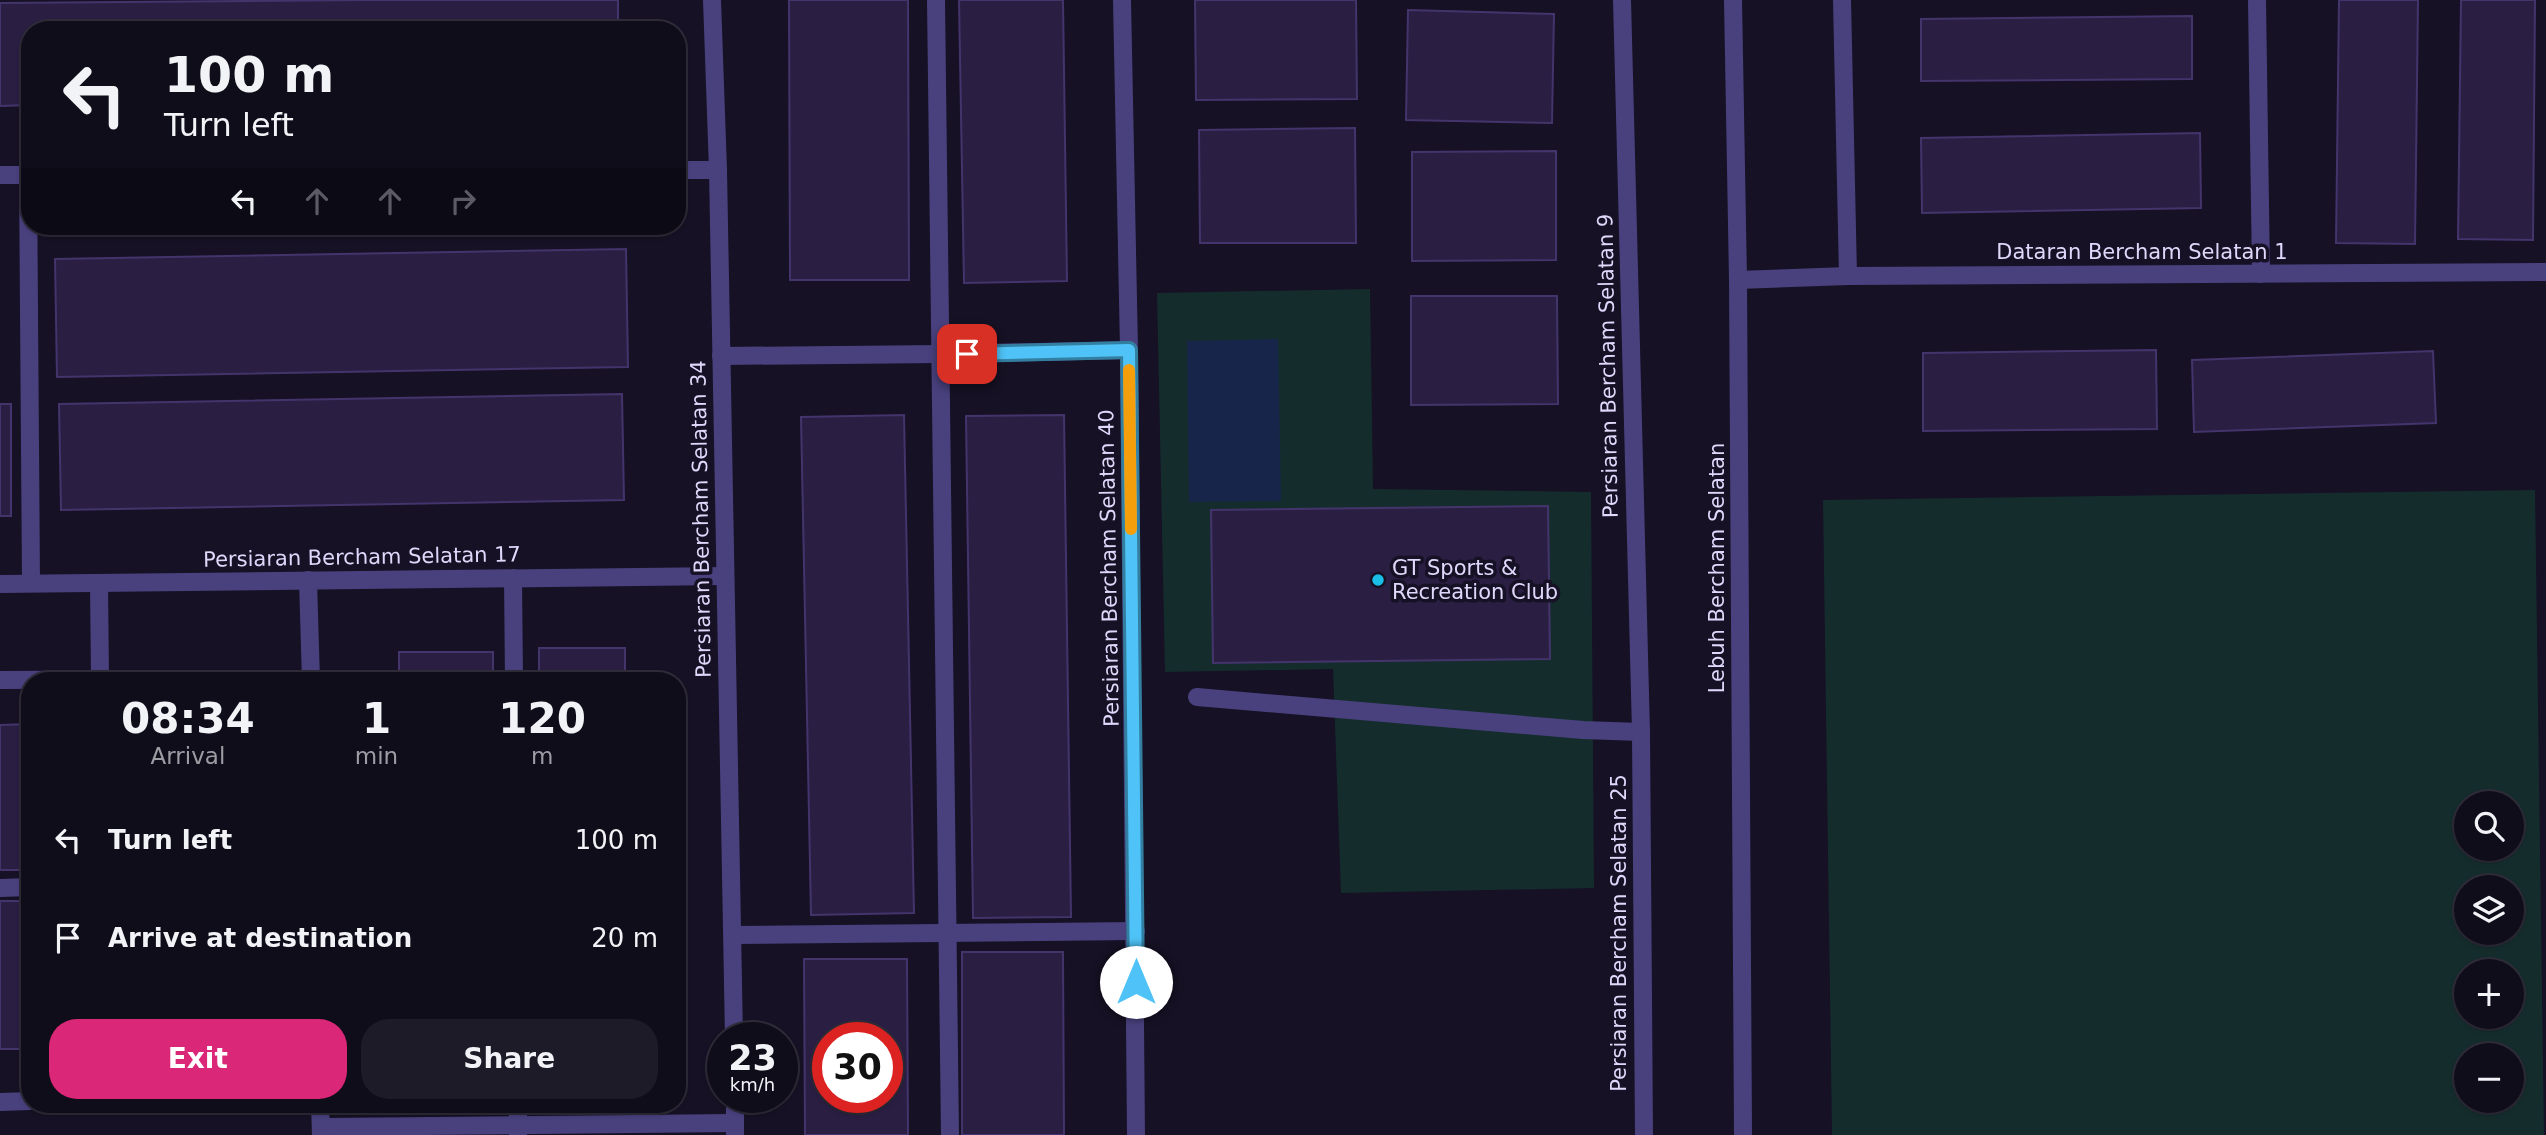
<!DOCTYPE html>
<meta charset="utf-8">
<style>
body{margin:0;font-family:"DejaVu Sans",sans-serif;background:#1e1b28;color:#f1f3f6;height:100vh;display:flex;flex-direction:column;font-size:26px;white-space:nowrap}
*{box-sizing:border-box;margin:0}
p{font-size:23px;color:#9c9ca3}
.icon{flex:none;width:38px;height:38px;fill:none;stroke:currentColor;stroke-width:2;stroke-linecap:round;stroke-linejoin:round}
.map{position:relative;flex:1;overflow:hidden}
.drawer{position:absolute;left:21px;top:672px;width:665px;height:441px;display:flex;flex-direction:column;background:#100d1b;border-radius:28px;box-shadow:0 2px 5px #0004,0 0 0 2px #302d3a}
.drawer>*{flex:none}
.banner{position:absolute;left:21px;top:21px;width:665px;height:214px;border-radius:28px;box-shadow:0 2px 5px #0004,0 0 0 2px #302d3a;background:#100d1b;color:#f1f3f6;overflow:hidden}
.tools{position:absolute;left:2454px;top:791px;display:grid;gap:14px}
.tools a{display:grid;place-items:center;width:70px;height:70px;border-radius:50%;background:#100d1b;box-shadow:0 2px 5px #0004,0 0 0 2px #302d3a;font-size:35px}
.speed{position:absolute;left:707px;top:1022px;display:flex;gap:14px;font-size:35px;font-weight:700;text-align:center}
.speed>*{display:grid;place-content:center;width:91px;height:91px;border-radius:50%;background:#100d1b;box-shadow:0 2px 5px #0004,0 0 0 2px #302d3a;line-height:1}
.speed small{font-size:18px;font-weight:400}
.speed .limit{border:10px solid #d22;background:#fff;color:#111}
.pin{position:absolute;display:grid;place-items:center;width:60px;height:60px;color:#fff;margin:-30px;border-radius:14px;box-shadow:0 4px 10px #0006}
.me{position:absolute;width:77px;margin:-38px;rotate:0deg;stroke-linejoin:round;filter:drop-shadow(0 0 5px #0008)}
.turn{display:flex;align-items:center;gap:24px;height:147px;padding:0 28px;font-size:32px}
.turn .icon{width:91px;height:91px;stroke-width:2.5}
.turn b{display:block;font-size:49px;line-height:60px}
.lanes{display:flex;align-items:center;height:66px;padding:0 28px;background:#0003;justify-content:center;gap:35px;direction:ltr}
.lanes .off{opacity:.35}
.eta{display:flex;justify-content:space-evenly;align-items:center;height:119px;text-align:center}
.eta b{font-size:42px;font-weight:800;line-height:49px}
.primary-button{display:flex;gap:14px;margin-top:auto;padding:14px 28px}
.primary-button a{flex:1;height:80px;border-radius:28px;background:#db2777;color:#fff;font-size:28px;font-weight:800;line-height:80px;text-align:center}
.primary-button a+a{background:#1e1b28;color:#f1f3f6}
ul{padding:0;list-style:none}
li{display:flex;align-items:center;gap:21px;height:98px;padding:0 28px}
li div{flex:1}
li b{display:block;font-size:26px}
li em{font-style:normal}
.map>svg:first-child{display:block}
.green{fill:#152c2d;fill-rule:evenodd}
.water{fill:#162549}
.building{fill:#2a1f43;stroke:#44346c;stroke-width:2;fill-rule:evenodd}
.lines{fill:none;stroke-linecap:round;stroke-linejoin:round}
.service{stroke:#49417e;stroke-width:18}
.minor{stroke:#49417e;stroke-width:18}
.tertiary{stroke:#49417e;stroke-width:18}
.route-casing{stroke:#337fa1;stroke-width:18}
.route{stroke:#4fc3f7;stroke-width:12}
.slow{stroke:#f59e0b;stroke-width:12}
.poi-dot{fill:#19bfe6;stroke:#161124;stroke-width:2.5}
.labels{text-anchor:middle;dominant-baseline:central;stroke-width:7;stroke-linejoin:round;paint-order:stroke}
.street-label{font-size:21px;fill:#dfd8fb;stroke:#161124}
.poi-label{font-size:21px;fill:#dfd8fb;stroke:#161124;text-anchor:start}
</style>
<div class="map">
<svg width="2546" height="1135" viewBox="0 0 2546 1135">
<rect width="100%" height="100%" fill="#161124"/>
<!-- green -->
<g class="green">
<path d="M1370,289L1373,489L1591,492L1594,888L1341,893L1333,669L1165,672L1157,293Z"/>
<path d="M2535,490L2544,1135H1832L1823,500ZM2466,803H2511V849H2466ZM2466,887H2511V933H2466ZM2466,971H2511V1017H2466ZM2466,1055H2511V1101H2466Z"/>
</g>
<!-- water -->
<path class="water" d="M1278,339L1281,501L1189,502L1187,341Z"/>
<!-- building -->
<g class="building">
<path d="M364,0H618V30H30V105L0,106V3Z"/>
<path d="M789,0H908L909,280H790Z"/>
<path d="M959,0H1063L1067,281L964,283Z"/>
<path d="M1195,0H1356L1357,99L1196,100Z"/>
<path d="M2339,0H2418L2415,244L2336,243Z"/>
<path d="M2461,0H2535L2533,240L2458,239Z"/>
<path d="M1408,10L1554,14L1552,123L1406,120Z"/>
<path d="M2192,16V79L1921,81V19Z"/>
<path d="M1355,128L1356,243H1200L1199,130Z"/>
<path d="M2200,133L2201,208L1922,213L1921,138Z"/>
<path d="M1556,151V260L1412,261V152Z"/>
<path d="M626,249L628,367L57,377L55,259Z"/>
<path d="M1411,296H1557L1558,404L1411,405Z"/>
<path d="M2156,350L2157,429L1923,431V353Z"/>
<path d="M2433,351L2436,423L2194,432L2192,360Z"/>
<path d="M622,394L624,500L61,510L59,404Z"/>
<rect x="0" y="404" width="11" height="112"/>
<path d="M904,415L914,913L811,915L801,417Z"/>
<path d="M1064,415L1071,917L973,918L966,416Z"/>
<path d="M1548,506L1550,659L1213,663L1211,510Z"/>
<rect x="539" y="648" width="86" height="33"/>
<rect x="399" y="652" width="94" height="29"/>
<path d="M30,724V870H0V725Z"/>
<rect x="0" y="901" width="30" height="148"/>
<path d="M962,952H1063L1064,1135H962Z"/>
<path d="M804,959H907L908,1135H805ZM828,1038H887V1097H828Z"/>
<path d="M399,1104H493V1112L399,1111Z"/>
<rect x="538" y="1104" width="86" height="7"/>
</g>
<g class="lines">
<!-- service -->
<g class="service">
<path d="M936,0L950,1135"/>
<path d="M513,578L514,681"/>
<path d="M1197,697L1583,730L1641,732"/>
<path d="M0,888L30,887"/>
<path d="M733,935L1136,931"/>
<path d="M518,1104V1135"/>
<path d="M321,1127L735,1123"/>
</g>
<!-- minor -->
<g class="minor">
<path d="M712,0L718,170L734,1038"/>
<path d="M1122,0L1129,350L1136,1135"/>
<path d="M1622,0L1641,732L1644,1135"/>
<path d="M1842,0L1848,276"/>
<path d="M2257,0L2261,274"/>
<path d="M677,170H718"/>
<path d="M0,175H30"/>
<path d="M28,175L31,583"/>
<path d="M1738,280L1848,276L2546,272"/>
<path d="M721,356L940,354L1129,350"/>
<path d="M308,580L311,681"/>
<path d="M99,583L100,679"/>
<path d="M0,584L725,576"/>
<path d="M0,680L213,679L219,681"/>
<path d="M735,1097V1135"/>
<path d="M0,1102L30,1101"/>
<path d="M320,1104L321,1135"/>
</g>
<!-- tertiary -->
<path class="tertiary" d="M1733,0L1738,280L1743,1135"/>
</g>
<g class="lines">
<defs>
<path id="route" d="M967,354L1129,350L1136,982"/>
</defs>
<!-- route casing -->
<use href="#route" class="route-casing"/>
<!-- route -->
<use href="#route" class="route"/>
<!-- slow -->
<path class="slow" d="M1129,370L1131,529"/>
</g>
<!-- markers -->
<circle class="poi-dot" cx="1378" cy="580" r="7"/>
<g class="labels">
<!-- street labels -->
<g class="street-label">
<text x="2142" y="252">Dataran Bercham Selatan 1</text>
<text transform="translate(1608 366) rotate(-91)">Persiaran Bercham Selatan 9</text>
<text transform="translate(701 519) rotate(-91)">Persiaran Bercham Selatan 34</text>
<text transform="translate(362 557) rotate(-1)">Persiaran Bercham Selatan 17</text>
<text transform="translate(1109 568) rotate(-91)">Persiaran Bercham Selatan 40</text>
<text transform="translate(1717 568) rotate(-90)">Lebuh Bercham Selatan</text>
<text transform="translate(1619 933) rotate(-90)">Persiaran Bercham Selatan 25</text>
</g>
<!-- poi labels -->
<g class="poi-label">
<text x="1392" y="568">GT Sports &amp;<tspan x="1392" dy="24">Recreation Club</tspan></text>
</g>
</g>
</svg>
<div class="tools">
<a><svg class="icon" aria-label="search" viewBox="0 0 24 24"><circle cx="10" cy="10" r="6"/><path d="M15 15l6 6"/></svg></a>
<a><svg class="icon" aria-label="layers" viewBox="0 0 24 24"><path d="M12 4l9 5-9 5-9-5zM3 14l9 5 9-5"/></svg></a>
<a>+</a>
<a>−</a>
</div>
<div class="speed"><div>23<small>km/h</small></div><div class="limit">30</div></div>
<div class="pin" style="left:967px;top:354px;background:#d93025"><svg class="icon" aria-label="arrive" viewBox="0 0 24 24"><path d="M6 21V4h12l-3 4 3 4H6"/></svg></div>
<svg class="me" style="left:1136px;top:982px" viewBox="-20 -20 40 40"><circle r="19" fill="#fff"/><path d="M0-13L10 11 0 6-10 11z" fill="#4fc3f7"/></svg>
<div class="banner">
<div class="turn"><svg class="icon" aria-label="left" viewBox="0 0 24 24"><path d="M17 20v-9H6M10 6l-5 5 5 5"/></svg><div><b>100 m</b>Turn left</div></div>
<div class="lanes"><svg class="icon" aria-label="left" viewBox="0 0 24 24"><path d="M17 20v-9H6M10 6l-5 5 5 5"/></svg><svg class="icon off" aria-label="ahead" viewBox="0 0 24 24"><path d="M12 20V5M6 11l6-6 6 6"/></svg><svg class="icon off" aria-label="ahead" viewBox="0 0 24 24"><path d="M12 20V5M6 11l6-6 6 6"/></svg><svg class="icon off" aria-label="right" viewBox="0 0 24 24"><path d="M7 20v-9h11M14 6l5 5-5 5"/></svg></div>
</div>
<section class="drawer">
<div class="eta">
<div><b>08:34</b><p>Arrival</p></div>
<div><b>1</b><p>min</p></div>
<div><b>120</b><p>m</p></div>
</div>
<ul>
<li><svg class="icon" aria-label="left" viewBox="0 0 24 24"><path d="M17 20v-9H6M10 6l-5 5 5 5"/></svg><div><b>Turn left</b></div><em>100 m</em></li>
<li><svg class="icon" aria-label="arrive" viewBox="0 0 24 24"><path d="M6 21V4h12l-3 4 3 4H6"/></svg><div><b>Arrive at destination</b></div><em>20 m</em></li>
</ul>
<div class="primary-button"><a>Exit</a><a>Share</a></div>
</section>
</div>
